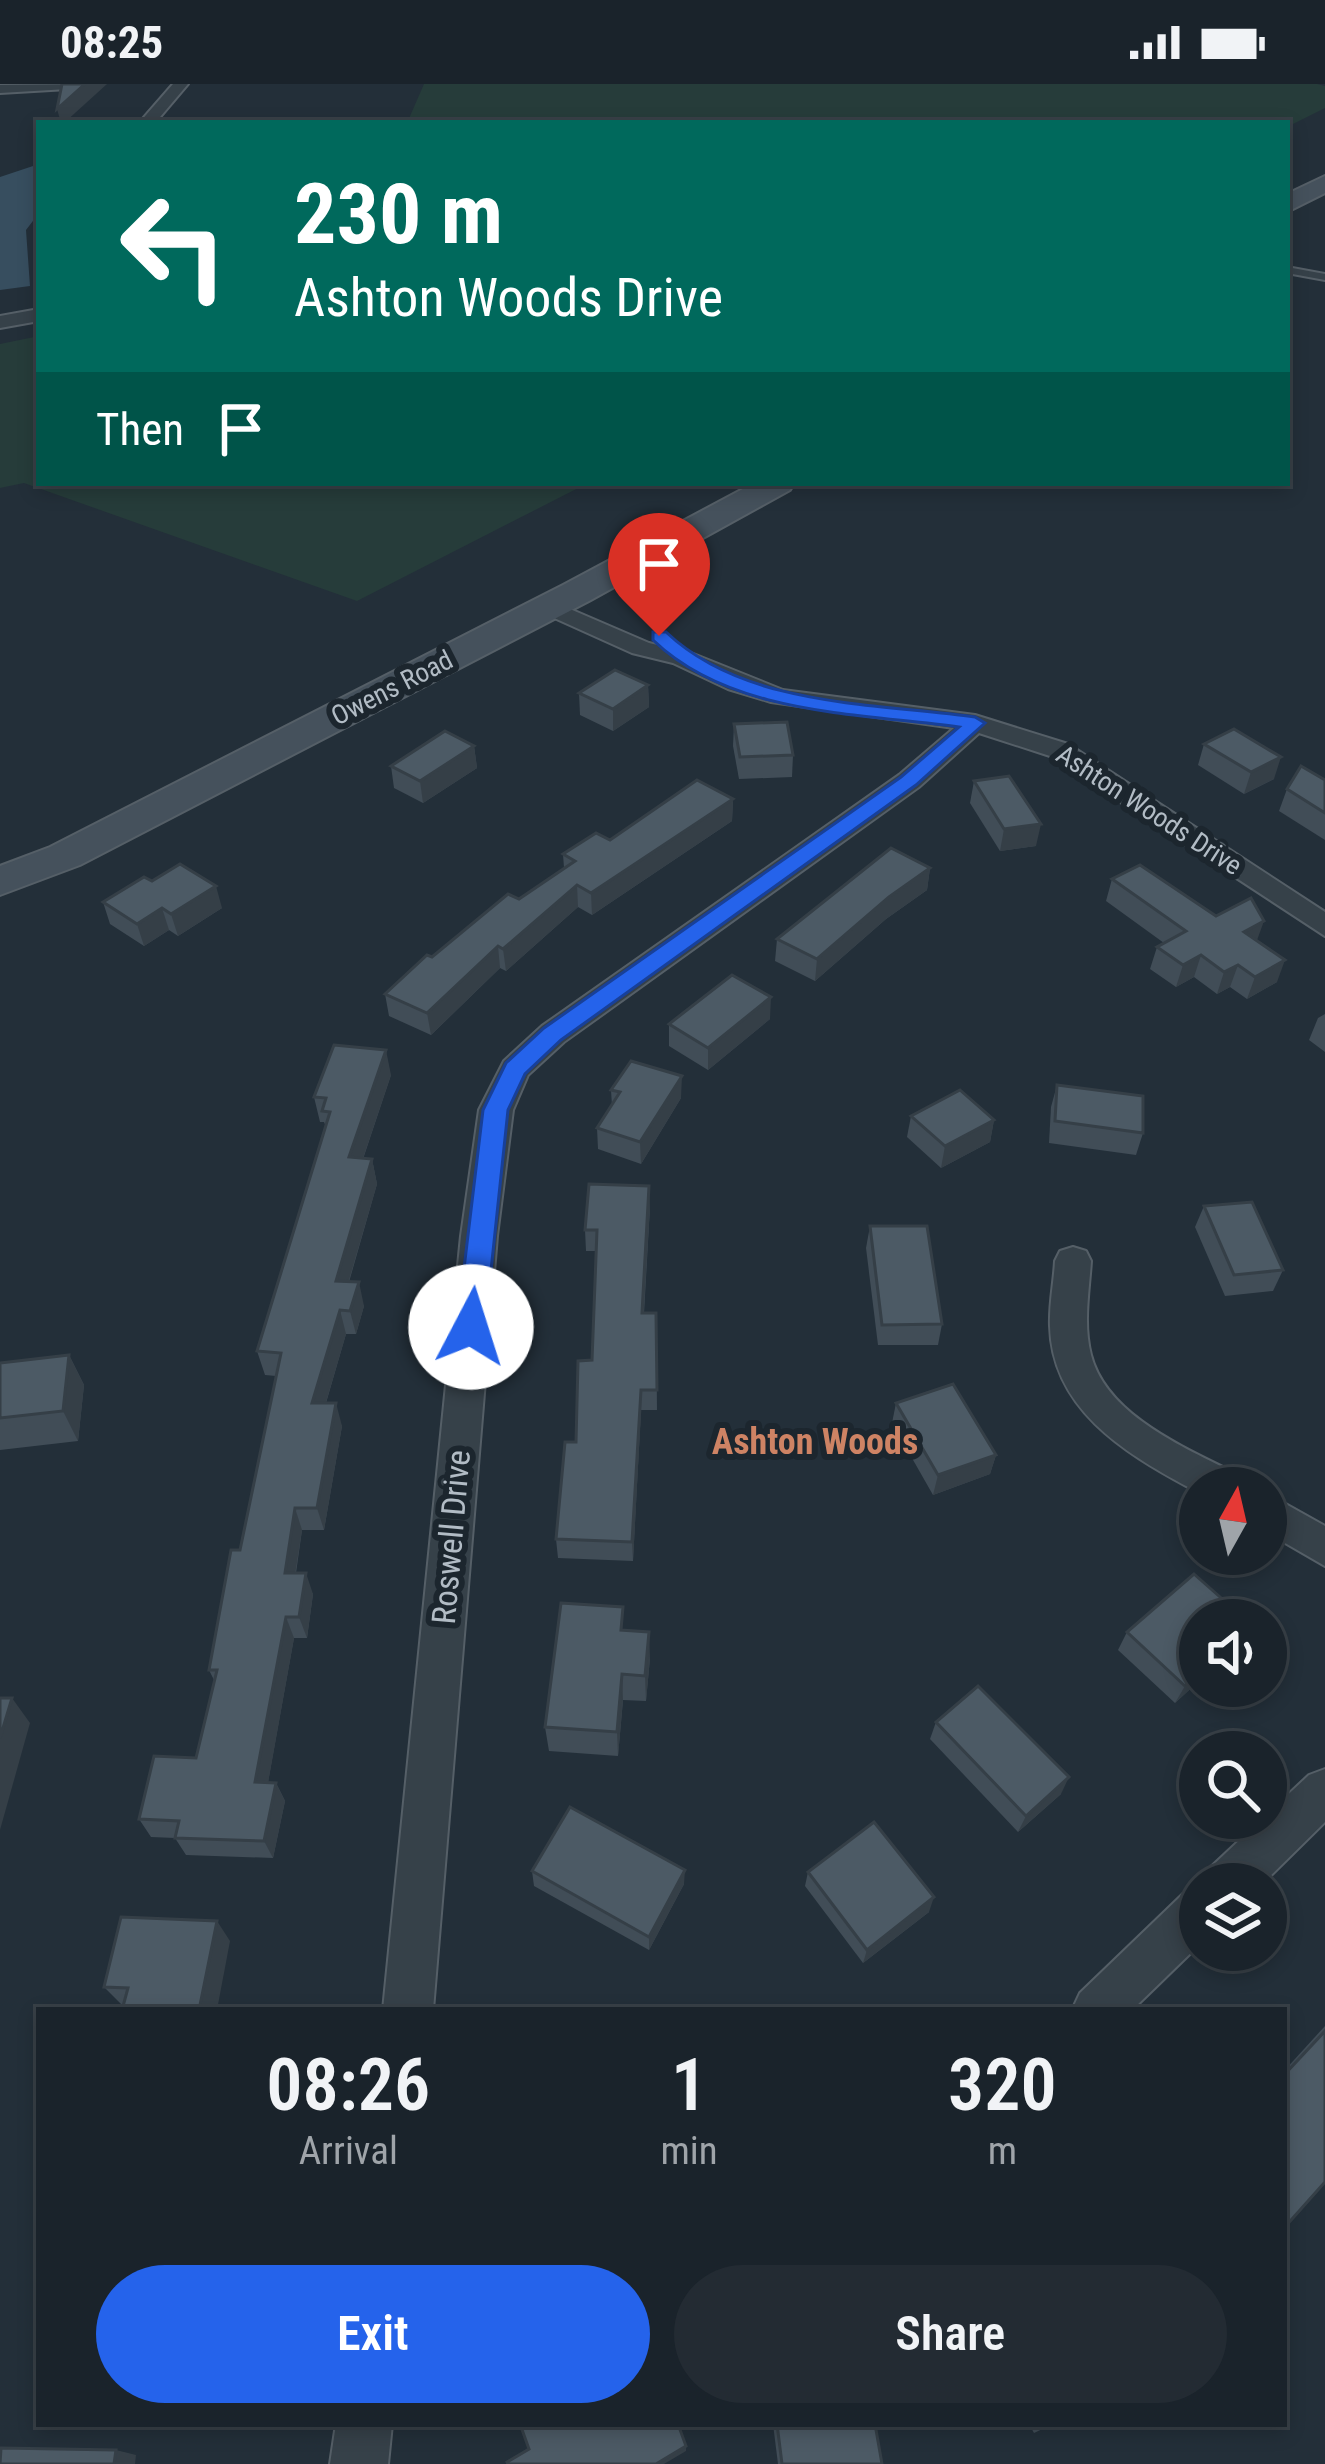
<!DOCTYPE html>
<style>
body{margin:0;font-family:"Roboto Condensed",sans-serif;background:#232b33;color:#f1f3f6;height:100vh;display:flex;flex-direction:column;font-size:45px;white-space:nowrap}
*{box-sizing:border-box;margin:0}
p{font-size:39px;color:#9fa4a9}
.icon{flex:none;width:66px;height:66px;fill:none;stroke:currentColor;stroke-width:2;stroke-linecap:round;stroke-linejoin:round}
.map{position:relative;flex:1;overflow:hidden}
.drawer{position:absolute;left:36px;top:1923px;width:1251px;height:420px;display:flex;flex-direction:column;background:#1a232b;border-radius:0px;box-shadow:0 6px 18px #0003,0 0 0 3px #384047}
.drawer>*{flex:none}
.top-card{position:absolute;left:36px;top:36px;width:1254px;height:366px;border-radius:0px;box-shadow:0 6px 18px #0003,0 0 0 3px #384047;background:#00695c;color:#fff;overflow:hidden}
.needle{width:78px;rotate:8deg}
.tools{position:absolute;left:1179px;top:1383px;display:grid;gap:24px}
.tools a{display:grid;place-items:center;width:108px;height:108px;border-radius:50%;background:#1a232b;box-shadow:0 6px 18px #0003,0 0 0 3px #384047;font-size:60px}
.pin{position:absolute;display:grid;place-items:center;width:102px;height:102px;color:#fff;margin:-123px -51px;border-radius:50% 50% 50% 0;rotate:-45deg;box-shadow:0 0 12px #0007}
.pin .icon{rotate:45deg}
.me{position:absolute;width:132px;margin:-66px;rotate:5deg;stroke-linejoin:round;filter:drop-shadow(0 0 9px #0008)}
.turn{display:flex;align-items:center;gap:42px;height:252px;padding:0 60px;font-size:54px}
.turn .icon{width:156px;height:156px;stroke-width:2.5}
.turn b{display:block;font-size:84px;line-height:102px}
.then{display:flex;align-items:center;height:114px;padding:0 60px;background:#0003;gap:24px;font-size:45px}
.eta{display:flex;justify-content:space-evenly;align-items:center;height:204px;text-align:center}
.eta b{font-size:72px;font-weight:600;line-height:84px}
.primary-button{display:flex;gap:24px;margin-top:auto;padding:24px 60px}
.primary-button a{flex:1;height:138px;border-radius:72px;background:#2563eb;color:#fff;font-size:48px;font-weight:600;line-height:138px;text-align:center}
.primary-button a+a{background:#232b33;color:#f1f3f6}
.status{display:flex;justify-content:space-between;align-items:center;height:84px;padding:0 60px;background:#1a232b;direction:ltr}
.status svg{height:33px;fill:currentColor}
.map>svg:first-child{display:block}
.green{fill:#263c3a}
.water{fill:#374e5f}
.lines{fill:none;stroke-linecap:round;stroke-linejoin:round}
.lane-casing{stroke:#555f67;stroke-width:4}
.street-casing{stroke:#555f67;stroke-width:4}
.secondary-casing{stroke:#555f67;stroke-width:4}
.lane{fill:#364149;fill-rule:evenodd}
.street{fill:#364149;fill-rule:evenodd}
.secondary{fill:#45515c;fill-rule:evenodd}
.wall{fill:#414d57}
.shaded-wall{fill:#353f47}
.building{fill:#4c5a65;stroke:#353f47;stroke-width:3}
.route{fill:#2563eb;stroke:#184099;stroke-width:3}
.labels{text-anchor:middle;dominant-baseline:central;stroke-width:12;stroke-linejoin:round;paint-order:stroke}
.far-street-label{font-size:27px;fill:#b2bcc5;stroke:#1c262e}
.street-label{font-size:33px;fill:#b2bcc5;stroke:#1c262e}
.neighbourhood-label{font-size:36px;font-weight:bold;fill:#ce8364;stroke:#1c262e}
</style>
<div class="status"><b>08:25</b><svg viewBox="0 0 49 12"><path d="M0 12V9h3v3zM5 12V6h3v6zM10 12V3h3v9zM15 12V0h3v12zM26 1h20v11H26zM47 4h2v5h-2z"/></svg></div>
<div class="map">
<svg width="1325" height="2380" viewBox="0 0 1325 2380">
<rect width="100%" height="100%" fill="#232f39"/>
<!-- green -->
<g class="green">
<path d="M424,0H1317L1325,2V24L1287,43V39H407Z"/>
<path d="M39,252V399H588L357,517L24,399L0,404V260Z"/>
</g>
<!-- water -->
<path class="water" d="M39,80V129L26,146L30,202L0,206V93Z"/>
<g class="lines">
<defs>
<path id="lane" d="M1287,183L1325,190V196L1287,189Z"/>
<g id="street">
<path d="M92,0L85,4L0,9V1Z"/>
<path d="M173,0H188L155,39H139Z"/>
<path d="M39,225V237L0,244V232Z"/>
<path d="M549,516L649,559L691,569L783,606L975,631L1068,660L1325,828V852L1050,672L979,649L919,703L564,958L528,991L513,1026L497,1152L433,1926H383L461,1152L479,1026L504,977L542,942L899,691L954,644L771,618L728,605L673,579L632,569L541,528V518Z"/>
<path d="M1073,1163L1086,1167L1091,1177C1089,1208 1083,1240 1091,1271C1107,1333 1190,1366 1241,1392L1247,1404H1200V1409L1188,1403C1123,1368 1052,1324 1050,1242C1049,1220 1054,1198 1055,1177L1060,1167Z"/>
<path d="M1266,1409L1325,1442V1482L1266,1448Z"/>
<path d="M1325,1685V1738L1262,1800H1205L1211,1783L1309,1691Z"/>
<path d="M1200,1803V1860L1132,1926H1072L1080,1909L1183,1810Z"/>
<path d="M336,2340H392L388,2380H330Z"/>
</g>
<g id="secondary">
<path d="M1325,92V109L1287,128V110Z"/>
<path d="M754,399H794L790,406L589,517L80,781L0,811V782L50,763L563,501Z"/>
</g>
</defs>
<!-- lane casing -->
<use href="#lane" class="lane-casing"/>
<!-- street casing -->
<use href="#street" class="street-casing"/>
<!-- secondary casing -->
<use href="#secondary" class="secondary-casing"/>
<!-- lane -->
<use href="#lane" class="lane"/>
<!-- street -->
<use href="#street" class="street"/>
<!-- secondary -->
<use href="#secondary" class="secondary"/>
</g>
<!-- wall -->
<g class="wall">
<path d="M648,601L649,623L613,647L580,631L579,609Z"/>
<path d="M734,640L793,671L792,693L739,695L733,662Z"/>
<path d="M1204,660L1274,695L1244,710L1198,681Z"/>
<path d="M474,662L477,684L423,719L394,704L391,682Z"/>
<path d="M1325,696V756L1279,727L1287,705Z"/>
<path d="M974,697L1036,762L1000,767L970,719Z"/>
<path d="M733,715L732,737L592,831L578,823L506,887L500,884L431,951L389,932L385,910L432,873L564,784L563,770Z"/>
<path d="M930,784L927,806L886,835L815,897L775,877L777,855Z"/>
<path d="M1112,795L1216,832L1257,857L1277,898L1247,915L1230,903L1217,910L1194,893L1176,903L1150,885L1157,863L1164,859L1106,817Z"/>
<path d="M103,818L222,824L178,852L169,846L144,862L110,840Z"/>
<path d="M1325,930V968L1309,956L1318,934Z"/>
<path d="M770,935L708,986L669,962V940Z"/>
<path d="M391,991L363,1075H372L377,1100L349,1198L364,1222L356,1250H346L326,1319L342,1342L324,1446H302L296,1489L313,1510L307,1554H294L268,1698L276,1699L285,1717L273,1774L186,1771L175,1754L151,1753L139,1735L196,1674L214,1596L209,1586L240,1466L276,1292L265,1291L257,1267L326,1043L324,1038H320L314,1013Z"/>
<path d="M1057,1001L1143,1049L1136,1071L1049,1059L1051,1023Z"/>
<path d="M611,1006L681,1014L641,1080L598,1065L597,1044L612,1022Z"/>
<path d="M911,1032L994,1036L990,1058L941,1084L907,1053Z"/>
<path d="M1204,1122L1283,1186L1273,1207L1225,1212L1195,1143Z"/>
<path d="M650,1123L644,1229H656L657,1326H641L633,1477L558,1474L556,1455L592,1276L596,1167H586L585,1146Z"/>
<path d="M870,1142L942,1240L938,1261H878L866,1164Z"/>
<path d="M69,1271L84,1301L78,1357L0,1366V1279Z"/>
<path d="M896,1319L996,1371L990,1390L933,1411L892,1339Z"/>
<path d="M1200,1536V1596L1175,1619L1118,1566L1127,1548Z"/>
<path d="M624,1546L650,1574L646,1617L623,1616L618,1672L549,1667L545,1643Z"/>
<path d="M936,1638L1061,1710L1018,1748L930,1655Z"/>
<path d="M532,1787L684,1800L649,1866L534,1802Z"/>
<path d="M808,1788L929,1828L863,1879L805,1802Z"/>
<path d="M230,1857L123,1922L104,1903Z"/>
<path d="M1325,1942V2098L1284,2144V1987Z"/>
<path d="M773,2340H875L882,2380H778Z"/>
<path d="M1029,2340H1053L1034,2349Z"/>
</g>
<!-- shaded-wall -->
<g class="shaded-wall">
<path d="M85,0H107L64,39H61L57,25Z"/>
<path d="M648,601L649,623L613,647V625Z"/>
<path d="M474,662L477,684L423,719L420,697Z"/>
<path d="M1281,673L1274,695L1244,710L1251,688Z"/>
<path d="M733,715L732,737L592,831L591,809Z"/>
<path d="M1041,740L1036,762L1000,767L1004,745Z"/>
<path d="M930,784L927,806L886,835L815,897L817,875L889,813Z"/>
<path d="M577,801L578,823L506,887L503,865Z"/>
<path d="M216,802L222,824L178,852L171,830Z"/>
<path d="M162,824L169,846L144,862L137,840Z"/>
<path d="M1264,837L1256,859L1244,848Z"/>
<path d="M498,862L500,884L431,951L427,929Z"/>
<path d="M1201,871L1194,893L1176,903L1183,881Z"/>
<path d="M1285,876L1277,898L1247,915L1255,893Z"/>
<path d="M1238,881L1230,903L1217,910L1224,888Z"/>
<path d="M771,913L770,935L708,986V964Z"/>
<path d="M386,966L391,991L355,1098L349,1073Z"/>
<path d="M682,992L681,1014L641,1080L640,1058Z"/>
<path d="M994,1036L990,1058L941,1084L945,1062Z"/>
<path d="M372,1075L377,1100L342,1220L336,1197Z"/>
<path d="M649,1102L650,1123L642,1250V1229Z"/>
<path d="M359,1198L364,1222L356,1250L350,1227Z"/>
<path d="M340,1226L346,1250L319,1342L312,1319Z"/>
<path d="M69,1271L84,1301L78,1357L63,1327Z"/>
<path d="M641,1306V1326L633,1477L632,1458Z"/>
<path d="M336,1319L342,1342L324,1446L317,1424Z"/>
<path d="M996,1371L990,1390L933,1411L938,1391Z"/>
<path d="M295,1424L302,1446L292,1510L285,1489Z"/>
<path d="M306,1489L313,1510L307,1554L299,1533Z"/>
<path d="M286,1533L294,1554L265,1716L255,1698Z"/>
<path d="M649,1548L650,1574L646,1617L645,1592Z"/>
<path d="M1200,1588V1596L1175,1619L1185,1602Z"/>
<path d="M622,1590L623,1616L618,1672L617,1648Z"/>
<path d="M12,1614L30,1639L0,1746V1654Z"/>
<path d="M1069,1693L1061,1710L1018,1748L1026,1732Z"/>
<path d="M276,1699L285,1717L273,1774L264,1757Z"/>
<path d="M685,1786L684,1800L649,1866V1853Z"/>
<path d="M934,1813L929,1828L863,1879L867,1866Z"/>
<path d="M217,1837L230,1857L217,1926H199Z"/>
<path d="M686,2362V2367L664,2380H656Z"/>
<path d="M116,2366L136,2371L135,2380H114Z"/>
</g>
<!-- building -->
<g class="building">
<path d="M62,0H85L57,25Z"/>
<path d="M615,586L648,601L613,625L579,609Z"/>
<path d="M787,638L793,671L740,673L734,640Z"/>
<path d="M1234,645L1281,673L1251,688L1204,660Z"/>
<path d="M445,647L474,662L420,697L391,682Z"/>
<path d="M1301,682L1325,696V729L1287,705Z"/>
<path d="M1009,692L1041,740L1004,745L974,697Z"/>
<path d="M697,696L733,715L591,809L577,801L503,865L498,862L427,929L385,910L427,871L432,873L508,810L519,815L575,777L563,770L596,749L610,756Z"/>
<path d="M891,764L930,784L889,813L817,875L777,855Z"/>
<path d="M180,780L216,802L171,830L162,824L137,840L103,818L144,793L152,797Z"/>
<path d="M1140,781L1216,832L1251,814L1264,837L1244,848L1285,876L1255,893L1238,881L1224,888L1201,871L1183,881L1157,863L1186,847L1112,795Z"/>
<path d="M732,891L771,913L708,964L669,940Z"/>
<path d="M334,961L386,966L349,1073L372,1075L336,1197L359,1198L350,1227L340,1226L312,1319H336L317,1424H295L285,1489H306L299,1533H286L255,1698L276,1699L264,1757L175,1754L179,1737L139,1735L154,1672L196,1674L217,1586H209L231,1466H240L281,1269L257,1267L330,1028L322,1027L326,1014L314,1013Z"/>
<path d="M631,977L682,992L640,1058L597,1044L620,1008L611,1006Z"/>
<path d="M1057,1001L1143,1012V1049L1055,1037Z"/>
<path d="M960,1006L994,1036L945,1062L911,1032Z"/>
<path d="M589,1100L649,1102L642,1229H656L657,1306H641L632,1458L556,1455L565,1358H576L578,1277L592,1276L597,1146H585Z"/>
<path d="M1252,1118L1283,1186L1234,1191L1204,1122Z"/>
<path d="M870,1142H927L942,1240L882,1241Z"/>
<path d="M69,1271L63,1327L0,1334V1279Z"/>
<path d="M953,1300L996,1371L938,1391L896,1319Z"/>
<path d="M1194,1490L1246,1536H1200V1588L1185,1602L1127,1548Z"/>
<path d="M561,1519L623,1523L621,1546L649,1548L645,1592L622,1590L617,1648L545,1643Z"/>
<path d="M978,1602L1069,1693L1026,1732L936,1638Z"/>
<path d="M0,1614H12L0,1654Z"/>
<path d="M570,1723L685,1786L649,1853L532,1787Z"/>
<path d="M874,1738L934,1813L867,1866L808,1788Z"/>
<path d="M121,1833L217,1837L199,1926H122L128,1904L104,1903Z"/>
<path d="M1325,1947V2098L1284,2144V1991Z"/>
<path d="M520,2340H678L686,2362L656,2380H508L507,2378L529,2365Z"/>
<path d="M777,2340H875L882,2380H782Z"/>
<path d="M1,2364L116,2366L114,2380H0Z"/>
</g>
<!-- route -->
<path class="route" d="M653,548H666C745,623 873,619 975,633L985,639L916,701L561,956L525,990L508,1026L485,1243L481,1251H461L457,1243L483,1026L506,979L544,944L901,693L959,643C857,629 731,631 653,556Z"/>
<g class="labels">
<!-- far-street labels -->
<g class="far-street-label">
<text transform="translate(392 604) rotate(-27)">Owens Road</text>
<text transform="translate(1149 726) rotate(33)">Ashton Woods Drive</text>
</g>
<!-- street labels -->
<g class="street-label">
<text transform="translate(451 1453) rotate(-85)">Roswell Drive</text>
</g>
<!-- neighbourhood labels -->
<g class="neighbourhood-label">
<text x="815" y="1358">Ashton Woods</text>
</g>
</g>
</svg>
<div class="tools">
<a><svg class="needle" viewBox="-14 -14 28 28"><path d="M0-13l5 13h-10z" fill="#e53935"/><path d="M0 13l5-13h-10z" fill="#9fa4a9"/></svg></a>
<a><svg class="icon" aria-label="sound" viewBox="0 0 24 24"><path d="M4 9h4l5-4v14l-5-4H4zM17 9q2 3 0 6"/></svg></a>
<a><svg class="icon" aria-label="search" viewBox="0 0 24 24"><circle cx="10" cy="10" r="6"/><path d="M15 15l6 6"/></svg></a>
<a><svg class="icon" aria-label="layers" viewBox="0 0 24 24"><path d="M12 4l9 5-9 5-9-5zM3 14l9 5 9-5"/></svg></a>
</div>
<div class="pin" style="left:659px;top:552px;background:#d93025"><svg class="icon" aria-label="arrive" viewBox="0 0 24 24"><path d="M6 21V4h12l-3 4 3 4H6"/></svg></div>
<svg class="me" style="left:471px;top:1243px" viewBox="-20 -20 40 40"><circle r="19" fill="#fff"/><path d="M0-13L10 11 0 6-10 11z" fill="#2563eb"/></svg>
<div class="top-card">
<div class="turn"><svg class="icon" aria-label="left" viewBox="0 0 24 24"><path d="M17 20v-9H6M10 6l-5 5 5 5"/></svg><div><b>230 m</b>Ashton Woods Drive</div></div>
<div class="then">Then<svg class="icon" aria-label="arrive" viewBox="0 0 24 24"><path d="M6 21V4h12l-3 4 3 4H6"/></svg></div>
</div>
<section class="drawer">
<div class="eta">
<div><b>08:26</b><p>Arrival</p></div>
<div><b>1</b><p>min</p></div>
<div><b>320</b><p>m</p></div>
</div>
<div class="primary-button"><a>Exit</a><a>Share</a></div>
</section>
</div>
